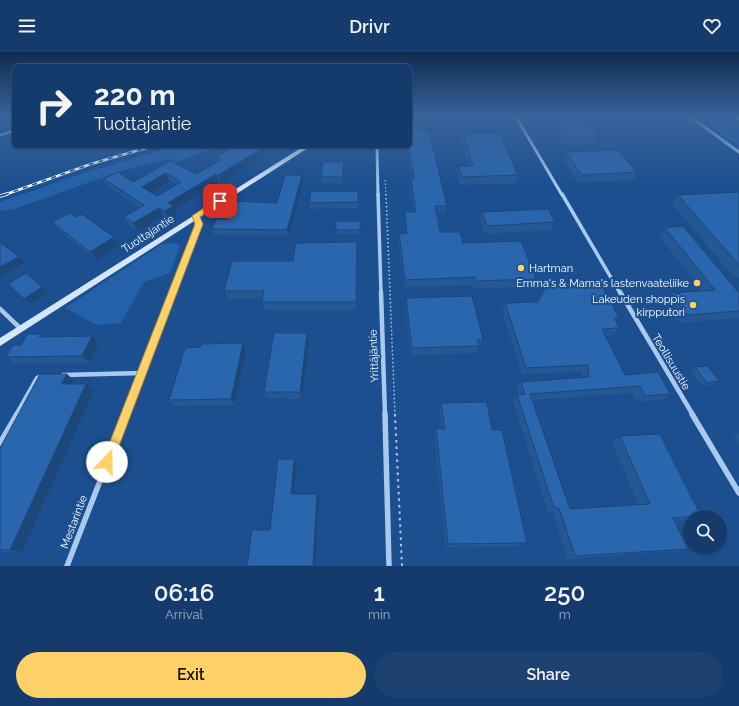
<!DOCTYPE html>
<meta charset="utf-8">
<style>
body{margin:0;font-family:Raleway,sans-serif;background:#1d4271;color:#f1f3f6;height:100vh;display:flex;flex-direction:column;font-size:15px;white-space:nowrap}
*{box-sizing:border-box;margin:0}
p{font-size:13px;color:#9dadc1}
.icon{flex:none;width:22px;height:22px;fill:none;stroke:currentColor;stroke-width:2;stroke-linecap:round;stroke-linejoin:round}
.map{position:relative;height:514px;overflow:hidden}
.side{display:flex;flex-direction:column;background:#143b6b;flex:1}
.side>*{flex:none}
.guide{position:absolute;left:12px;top:12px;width:400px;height:84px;border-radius:6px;box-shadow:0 1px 3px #0004,0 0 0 1px #33557e;background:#143b6b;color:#f1f3f6;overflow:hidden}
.fabs{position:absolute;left:683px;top:458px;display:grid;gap:8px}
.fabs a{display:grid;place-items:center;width:44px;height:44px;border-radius:50%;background:#143b6b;box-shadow:0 1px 3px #0004,0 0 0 1px #33557e;font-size:20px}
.pin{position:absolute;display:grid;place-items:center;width:34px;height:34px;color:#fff;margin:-17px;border-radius:8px;box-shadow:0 2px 6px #0006}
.me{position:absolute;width:44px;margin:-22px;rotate:21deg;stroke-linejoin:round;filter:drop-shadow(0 0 3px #0008)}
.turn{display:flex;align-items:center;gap:14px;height:84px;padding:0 16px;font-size:18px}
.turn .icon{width:52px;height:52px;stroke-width:2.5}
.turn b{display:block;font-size:28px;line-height:34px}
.eta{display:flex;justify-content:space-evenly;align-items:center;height:68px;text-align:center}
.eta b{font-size:24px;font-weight:600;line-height:28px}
.cta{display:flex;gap:8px;margin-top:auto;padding:8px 16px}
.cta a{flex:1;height:46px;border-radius:24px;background:#ffd166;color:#111;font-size:16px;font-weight:600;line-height:46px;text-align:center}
.cta a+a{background:#1d4271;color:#f1f3f6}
header{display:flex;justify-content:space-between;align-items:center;height:52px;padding:0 16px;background:#143b6b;font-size:18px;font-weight:600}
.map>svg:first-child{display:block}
.green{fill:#2461a8}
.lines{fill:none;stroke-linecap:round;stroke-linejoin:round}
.path-far2{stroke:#a9c9ee;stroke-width:1;stroke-dasharray:1.5 2;stroke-linecap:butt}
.path-far1{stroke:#a9c9ee;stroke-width:1.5;stroke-dasharray:1.5 2.5;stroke-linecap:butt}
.path{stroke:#a9c9ee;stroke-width:2;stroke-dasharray:2.5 4;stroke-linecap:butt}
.lane{stroke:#a9c9ee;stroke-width:2}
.street-far3{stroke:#a9c9ee;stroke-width:3}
.street-far2{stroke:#a9c9ee;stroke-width:3.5}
.street-far1{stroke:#a9c9ee;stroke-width:4.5}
.street{stroke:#a9c9ee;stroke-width:5.5}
.secondary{fill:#d6e6fa;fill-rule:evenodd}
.rail-far1-casing{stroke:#fff;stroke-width:2.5}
.rail-casing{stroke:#fff;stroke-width:3.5}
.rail-far1{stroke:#1b4f8f;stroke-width:1.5;stroke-dasharray:5;stroke-linecap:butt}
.rail{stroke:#1b4f8f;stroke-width:2;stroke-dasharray:6;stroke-linecap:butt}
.wall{fill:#245895;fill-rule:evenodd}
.shaded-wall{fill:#1d4779}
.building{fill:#2a66ad;stroke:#1d4779;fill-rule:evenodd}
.route{fill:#ffd166;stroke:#a68842}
.poi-dot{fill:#ffd166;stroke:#1b4f8f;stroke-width:1.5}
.labels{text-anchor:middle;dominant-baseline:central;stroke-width:4;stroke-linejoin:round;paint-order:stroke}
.street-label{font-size:11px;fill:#fff;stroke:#1b4f8f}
.poi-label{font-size:11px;fill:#fff;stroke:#1b4f8f;text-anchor:end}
</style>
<header><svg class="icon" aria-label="menu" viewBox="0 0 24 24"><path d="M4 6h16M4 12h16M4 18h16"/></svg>Drivr<svg class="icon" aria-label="heart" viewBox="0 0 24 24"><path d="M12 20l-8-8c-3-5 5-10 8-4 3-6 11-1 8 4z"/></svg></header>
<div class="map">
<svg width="739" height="514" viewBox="0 0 739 514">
<rect width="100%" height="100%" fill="#1b4f8f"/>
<!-- green -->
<g class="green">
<path d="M693,63H725L739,72V94Z"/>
<path d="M175,94H219L177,110L169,107L124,118L14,157L0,159V150L75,124Z"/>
<path d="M175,191L180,194L170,221L144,230L121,271L97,273L65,256L162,192Z"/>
</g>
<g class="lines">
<!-- path-far2 -->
<path class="path-far2" d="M385,128L386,143"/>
<!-- path-far1 -->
<path class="path-far1" d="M386,142L395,363"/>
<!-- path -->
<path class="path" d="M395,362L402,514"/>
<!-- lane -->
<path class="lane" d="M0,83L14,79"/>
<!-- street-far3 -->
<g class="street-far3">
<path d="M515,63L562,143"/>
<path d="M688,63L739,100"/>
<path d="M377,94L378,143"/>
</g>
<!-- street-far2 -->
<g class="street-far2">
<path d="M378,142L381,241"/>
<path d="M562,142L620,241"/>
<path d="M172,241L199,172L196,164"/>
</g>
<!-- street-far1 -->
<g class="street-far1">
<path d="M381,240L385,363"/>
<path d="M620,240L693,363"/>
<path d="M0,257L21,277"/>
<path d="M63,323L142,321"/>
<path d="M16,363L37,326L42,324"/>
<path d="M125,363L173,240"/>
</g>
<!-- street -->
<g class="street">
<path d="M385,362L389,514"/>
<path d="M692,362L739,441"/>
<path d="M0,391L17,362"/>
<path d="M67,514L126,362"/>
</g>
<!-- secondary -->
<g class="secondary">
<path d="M730,63H736L739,65V69Z"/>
<path d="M304,94H311L0,294V286Z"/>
</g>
<defs>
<path id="rail-far1" d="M4,143L91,112L153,94"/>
<path id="rail" d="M0,144L7,142"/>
</defs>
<!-- rail-far1 casing -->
<use href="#rail-far1" class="rail-far1-casing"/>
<!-- rail casing -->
<use href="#rail" class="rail-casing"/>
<!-- rail-far1 -->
<use href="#rail-far1" class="rail-far1"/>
<!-- rail -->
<use href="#rail" class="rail"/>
</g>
<!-- wall -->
<g class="wall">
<path d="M454,63H500L499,69L457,70Z"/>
<path d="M545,63H581L597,84L594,92L565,93Z"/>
<path d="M418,79L447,154L445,162H437L440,180L463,191L536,227L532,235L473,237L472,233L404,235L398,190L399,182L406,181L405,168V160H414L410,135L411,127H412L407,95H403V94H410Z"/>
<path d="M463,82L518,123L515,132L460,133L457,122L458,114H469L461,90Z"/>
<path d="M217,94H269L270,100L221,131L219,130L174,158L177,162L169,167L163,164L138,179L129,173L124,165L140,156L108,135L104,127L133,130L171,109L196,122L217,110L216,105L222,101L218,99ZM169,129L176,133L157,144L150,140Z"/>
<path d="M566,100L637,120L633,128L578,131L563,108Z"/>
<path d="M344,117L343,132L322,131L321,125Z"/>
<path d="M302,123L303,129L289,184L214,183L212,177L227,167L277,151Z"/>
<path d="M358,139V156L310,157L309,151Z"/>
<path d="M739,140V225H734L672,151L678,143Z"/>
<path d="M482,160L555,170L551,178L485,182L480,168Z"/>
<path d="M76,165L114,185L120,193L97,208L59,179L52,170Z"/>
<path d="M360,169V182H336V178Z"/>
<path d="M665,176L739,241V266L679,271L664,249L671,241L702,239L659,184Z"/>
<path d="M357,199L356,258H265L262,250L263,246L227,247L224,239L293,209Z"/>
<path d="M406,246L483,287L480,295H478L476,301L411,303L405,254Z"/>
<path d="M505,251L619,266L615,270L619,276L613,283L606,284L625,323L670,342L662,348L637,350L633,341L532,348L570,457L639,453L612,390L620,384L701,464L699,465H690V468L675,469L688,497L677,499L567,507L553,460H548L513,349L517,343H518L516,337L521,330L582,326V320L522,322L502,259Z"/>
<path d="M40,282L43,285L99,292L90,311L15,312L6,305L21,293Z"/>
<path d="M309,289L302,347L267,346L264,340Z"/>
<path d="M200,295L246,299L235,353L174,354L169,348Z"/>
<path d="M696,315L719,329L714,333L702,334L691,318Z"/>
<path d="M75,329L73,332H86L94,339L22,500L0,501V396Z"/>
<path d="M441,351L492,378L527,491L521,494L446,495L434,383L436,377H442L439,357Z"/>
<path d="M739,381V393L733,384Z"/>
</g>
<!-- shaded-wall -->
<g class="shaded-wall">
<path d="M0,63H14V65L0,68Z"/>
<path d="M267,94H269L270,100L221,131L218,123Z"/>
<path d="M344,110V117L343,132V125Z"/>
<path d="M166,121L169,129L146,143L142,135Z"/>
<path d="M216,122L219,130L174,158L177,162L169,167L165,159L168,151Z"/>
<path d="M302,123L303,129L289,184L287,178Z"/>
<path d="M159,156L163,164L138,179L133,171Z"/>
<path d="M114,185L120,193L97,208L90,200Z"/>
<path d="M19,205L24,211L0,225V215Z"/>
<path d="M42,235L48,241L30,252L24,247Z"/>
<path d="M307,281L309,289L302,347L300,340Z"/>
<path d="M92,284L99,292L90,311L82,304Z"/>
<path d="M243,291L246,299L235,353L231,347Z"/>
<path d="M67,322L75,329L70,339L61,332Z"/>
<path d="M86,332L94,339L22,500L10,498Z"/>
<path d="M294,407L297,412L293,446L291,442Z"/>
<path d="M317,442L319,446L315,514H313Z"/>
</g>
<!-- building -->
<g class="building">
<path d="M553,63H581L597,84L568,85Z"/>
<path d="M410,71H417L418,79H429L447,154H435L440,180H460L463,191L521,189L536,227L476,229L475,225L405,228L399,182L407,181L405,160H416L411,127H414L409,94H410Z"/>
<path d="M499,81L518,123L462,125L458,114H473L463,82Z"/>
<path d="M221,94H267L218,123L216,122L168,151L173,154L165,159L159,156L133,171L124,165L144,153L104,127L118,120L133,130L171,109L196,122L221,108L216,105L228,98ZM166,121L181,130L157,144L142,135Z"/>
<path d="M618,98L637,120L582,123L566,100Z"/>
<path d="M323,110H344L343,125H321Z"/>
<path d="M285,123H302L287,178L212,177L216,167H227L234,149L277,151Z"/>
<path d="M311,139H358V150L309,151Z"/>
<path d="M739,140V213L678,143Z"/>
<path d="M548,157L555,170L487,174L482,160Z"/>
<path d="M70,161L76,165L82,162L114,185L90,200L52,170Z"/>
<rect x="336" y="169" width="24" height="9"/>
<path d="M683,174L739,241V259L687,263L671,241L715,238L665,176Z"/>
<path d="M0,190L19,205L0,215Z"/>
<path d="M357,190L356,250H262L264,239H224L232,209H293L296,191Z"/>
<path d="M26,221L42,235L24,247L8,232Z"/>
<path d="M600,230L619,266H614L619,276L602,277L625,323L658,320L670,342L645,344L640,334L530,342L570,457L650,452L620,384L660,382L701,464L673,466L688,497L575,504L559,456H554L517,343L525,342L521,330L589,325L588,313L526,316L505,251L538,250L547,232Z"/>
<path d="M472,244L483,287L477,288L479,294L412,296L406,246Z"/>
<path d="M274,281H307L300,340H264Z"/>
<path d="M27,282H40L39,285L92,284L82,304L6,305L13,293H21Z"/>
<path d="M243,291L231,347L169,348L185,296L200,295L201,292Z"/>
<path d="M708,314L719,329L706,331L696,315Z"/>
<path d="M40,322H67L61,332H86L10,498H0V396Z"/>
<path d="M487,350L492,378H502L527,491L448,492L436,377H445L441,351Z"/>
<path d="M278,407H294L291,442H317L313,514H247L252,478H270Z"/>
</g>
<!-- sky -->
<linearGradient id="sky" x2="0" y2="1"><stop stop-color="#0f2b4f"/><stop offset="0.47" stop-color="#39639b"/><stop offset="1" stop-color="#39639b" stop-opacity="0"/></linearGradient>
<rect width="739" height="135" fill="url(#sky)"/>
<!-- route -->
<path class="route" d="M217,147H222L223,149L200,165L203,172L113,410L112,414L107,416L103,414L102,410L195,172L192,164Z"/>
<!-- markers -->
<g class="poi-dot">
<circle cx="521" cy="216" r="4"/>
<circle cx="697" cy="231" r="4"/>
<circle cx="693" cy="253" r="4"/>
</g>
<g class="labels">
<!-- street labels -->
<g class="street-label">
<text transform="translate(148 182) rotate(-33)">Tuottajantie</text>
<text transform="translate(374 304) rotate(-92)">Yrittäjäntie</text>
<text transform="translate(671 310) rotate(59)">Teollisuustie</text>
<text transform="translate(74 470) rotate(-69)">Mestarintie</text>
</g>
<!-- poi labels -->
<g class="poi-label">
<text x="529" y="216" text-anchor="start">Hartman</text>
<text x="689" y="231">Emma's &amp; Mama's lastenvaateliike</text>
<text x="685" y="247">Lakeuden shoppis<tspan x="685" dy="13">kirpputori</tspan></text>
</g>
</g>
</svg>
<div class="fabs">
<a><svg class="icon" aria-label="search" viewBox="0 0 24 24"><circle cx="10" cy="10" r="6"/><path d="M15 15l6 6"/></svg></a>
</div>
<div class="pin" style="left:220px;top:149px;background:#d93025"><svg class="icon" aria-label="arrive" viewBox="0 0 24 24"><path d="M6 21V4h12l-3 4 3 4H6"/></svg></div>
<svg class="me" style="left:107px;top:410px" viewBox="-20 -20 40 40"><circle r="19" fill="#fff"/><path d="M0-13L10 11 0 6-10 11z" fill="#ffd166"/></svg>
<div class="guide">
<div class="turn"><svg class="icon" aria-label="right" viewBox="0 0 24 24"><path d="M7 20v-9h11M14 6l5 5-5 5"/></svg><div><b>220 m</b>Tuottajantie</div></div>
</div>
</div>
<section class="side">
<div class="eta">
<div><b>06:16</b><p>Arrival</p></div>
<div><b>1</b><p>min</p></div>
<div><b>250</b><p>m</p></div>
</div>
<div class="cta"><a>Exit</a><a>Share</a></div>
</section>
